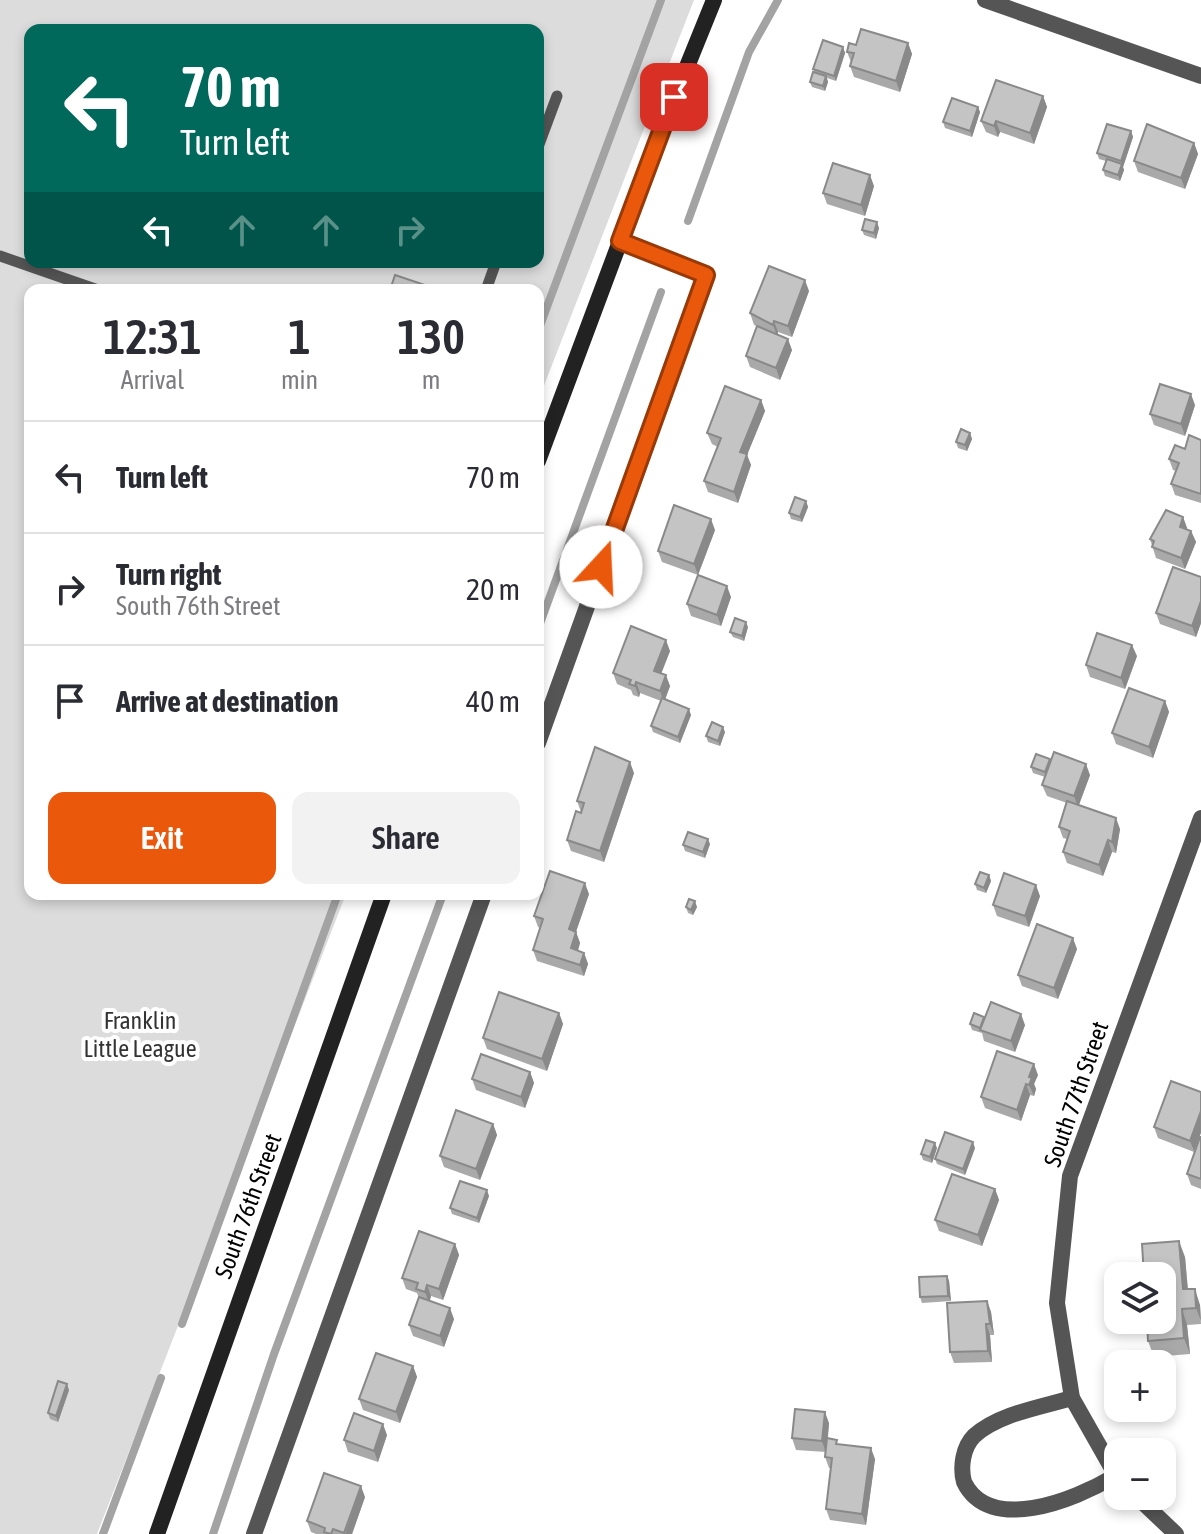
<!DOCTYPE html>
<meta charset="utf-8">
<style>
body{margin:0;font-family:"Asap Condensed",sans-serif;background:#f2f2f3;color:#2b2b33;height:100vh;display:flex;flex-direction:column;font-size:30px;white-space:nowrap}
*{box-sizing:border-box;margin:0}
p{font-size:26px;color:#7c7c81}
.icon{flex:none;width:44px;height:44px;fill:none;stroke:currentColor;stroke-width:2;stroke-linecap:round;stroke-linejoin:round}
.map{position:relative;flex:1;overflow:hidden}
.details{position:absolute;left:24px;top:284px;width:520px;height:616px;display:flex;flex-direction:column;background:#fff;border-radius:16px;box-shadow:0 4px 12px #0003}
.details>*{flex:none}
.hud{position:absolute;left:24px;top:24px;width:520px;height:244px;border-radius:16px;box-shadow:0 4px 12px #0003;background:#00695c;color:#fff;overflow:hidden}
.controls{position:absolute;left:1104px;top:1262px;display:grid;gap:16px}
.controls a{display:grid;place-items:center;width:72px;height:72px;border-radius:16px;background:#fff;box-shadow:0 4px 12px #0003;font-size:40px}
.pin{position:absolute;display:grid;place-items:center;width:68px;height:68px;color:#fff;margin:-34px;border-radius:16px;box-shadow:0 4px 12px #0006}
.me{position:absolute;width:88px;margin:-44px;rotate:20deg;stroke-linejoin:round;filter:drop-shadow(0 0 6px #0008)}
.turn{display:flex;align-items:center;gap:28px;height:168px;padding:0 24px;font-size:36px}
.turn .icon{width:104px;height:104px;stroke-width:2.5}
.turn b{display:block;font-size:56px;line-height:68px}
.lanes{display:flex;align-items:center;height:76px;padding:0 24px;background:#0003;justify-content:center;gap:40px;direction:ltr}
.lanes .off{opacity:.35}
.eta{display:flex;justify-content:space-evenly;align-items:center;height:136px;text-align:center}
.eta b{font-size:48px;font-weight:600;line-height:56px}
.button{display:flex;gap:16px;margin-top:auto;padding:16px 24px}
.button a{flex:1;height:92px;border-radius:16px;background:#ea580c;color:#fff;font-size:32px;font-weight:600;line-height:92px;text-align:center}
.button a+a{background:#f2f2f3;color:#2b2b33}
ul{padding:0;list-style:none}
li{display:flex;align-items:center;gap:24px;height:112px;padding:0 24px;border-top:2px solid #e1e1e2}
li div{flex:1}
li b{display:block;font-size:30px}
li em{font-style:normal}
.map>svg:first-child{display:block}
.green{fill:#dcdcdc;fill-rule:evenodd}
.lines{fill:none;stroke-linecap:round;stroke-linejoin:round}
.stream{stroke:#a3a3a3;stroke-width:8}
.lane{stroke:#555;stroke-width:11}
.street{stroke:#555;stroke-width:16}
.secondary{stroke:#222;stroke-width:16}
.wall{fill:#a9a9a9}
.shaded-wall{fill:#898989}
.building{fill:#c4c4c4;stroke:#898989;stroke-width:2}
.route-casing{stroke:#983908;stroke-width:20}
.route{stroke:#ea580c;stroke-width:14}
.labels{text-anchor:middle;dominant-baseline:central;stroke-width:8;stroke-linejoin:round;paint-order:stroke}
.park-label{font-size:24px;fill:#333;stroke:#fff}
.street-label{font-size:24px;fill:#000;stroke:#fff}
</style>
<div class="map">
<svg width="1201" height="1534" viewBox="0 0 1201 1534">
<rect width="100%" height="100%" fill="#fff"/>
<!-- green -->
<path class="green" d="M0,0H694L538,401V290H30V894H346L97,1534H0ZM30,30H538V262H30Z"/>
<g class="lines">
<!-- stream -->
<g class="stream">
<path d="M688,221L749,52L778,0"/>
<path d="M538,331L661,0"/>
<path d="M538,629L661,292"/>
<path d="M182,1324L338,894"/>
<path d="M103,1534L161,1378"/>
<path d="M213,1534L274,1354L443,894"/>
</g>
<!-- lane -->
<g class="lane">
<path d="M538,147L557,96"/>
<path d="M0,256L98,290"/>
<path d="M486,290L496,262"/>
</g>
<!-- street -->
<g class="street">
<path d="M985,0L1201,76"/>
<path d="M538,743L706,275L620,241"/>
<path d="M1072,1398C1041,1407 998,1414 974,1436C963,1447 960,1467 964,1482C989,1534 1073,1501 1115,1476"/>
<path d="M1118,1479L1072,1398L1057,1303L1070,1176L1201,818"/>
<path d="M1136,1496L1176,1534"/>
<path d="M254,1534L484,894"/>
</g>
<!-- secondary -->
<g class="secondary">
<path d="M538,461L665,121L714,0"/>
<path d="M157,1534L384,894"/>
</g>
</g>
<!-- wall -->
<g class="wall">
<path d="M908,43L912,54L900,92L854,77L850,66L851,62L847,52L856,45Z"/>
<path d="M843,47L845,53L836,81L827,78L828,82L825,91L812,87L810,82L814,72L813,69Z"/>
<path d="M1043,96L1047,107L1034,144L1000,132L998,137L986,132L981,121Z"/>
<path d="M978,107L980,112L972,137L945,128L943,122Z"/>
<path d="M1131,131L1133,137L1123,167L1124,170L1120,181L1105,176L1103,170L1106,161L1099,159L1097,153Z"/>
<path d="M1194,143L1198,154L1185,189L1138,172L1134,161Z"/>
<path d="M874,186L865,216L827,204L823,193Z"/>
<path d="M879,228L876,239L864,235L862,230Z"/>
<path d="M809,291L792,337L778,332V335L792,350L780,380L750,367L746,356L759,327L754,325L750,313Z"/>
<path d="M761,400L765,411L747,455L751,465L738,503L708,492L704,481L718,447L712,444L707,433Z"/>
<path d="M1195,405L1185,436L1154,425L1150,414Z"/>
<path d="M970,433L972,439L967,451L958,448L956,442Z"/>
<path d="M1201,440V503L1175,495L1171,484L1176,471L1173,470L1169,459Z"/>
<path d="M806,501L808,507L802,522L791,519L789,513Z"/>
<path d="M1183,517L1187,528V529L1191,531L1196,542L1185,569L1156,558L1150,539Z"/>
<path d="M715,530L698,575L662,562L658,551Z"/>
<path d="M1201,577V623L1196,637L1160,624L1156,613Z"/>
<path d="M731,597L721,626L691,616L687,604Z"/>
<path d="M748,627L744,641L733,637L730,632Z"/>
<path d="M670,651L661,673L670,686L665,700L691,715L680,743L653,732L651,726L661,701L640,693L639,697L633,695L631,690L617,684L613,673Z"/>
<path d="M1137,656L1125,689L1090,677L1086,665Z"/>
<path d="M1165,701L1169,712L1153,758L1116,744L1112,733Z"/>
<path d="M725,732L720,746L708,742L706,736Z"/>
<path d="M1050,759L1051,761L1090,775L1079,805L1120,829L1116,853L1112,852L1103,876L1067,863L1063,852L1067,839L1063,838L1059,827L1067,803L1047,796L1042,785L1045,777L1033,773L1031,767Z"/>
<path d="M634,773L604,862L571,851L567,840L581,812L577,801Z"/>
<path d="M710,844L705,858L685,851L683,845Z"/>
<path d="M989,875L991,881L986,893L977,890L975,884Z"/>
<path d="M589,894L576,932L580,943L578,951L584,953L588,964L584,976L537,961L533,950L540,928L538,927L534,916Z"/>
<path d="M1040,896L1029,927L997,916L993,905Z"/>
<path d="M686,907H697L693,915L688,913Z"/>
<path d="M1077,949L1058,999L1022,986L1018,975Z"/>
<path d="M559,1013L563,1024L547,1071L487,1049L483,1038Z"/>
<path d="M984,1019L1025,1025L1015,1052L984,1041L982,1033L972,1030L970,1024Z"/>
<path d="M530,1072L534,1083L525,1108L476,1090L472,1079Z"/>
<path d="M1038,1075L1034,1084L1036,1089L1034,1096L1030,1095L1021,1121L985,1108L981,1097Z"/>
<path d="M1171,1081L1194,1152L1158,1138L1154,1127Z"/>
<path d="M493,1124L497,1135L480,1180L444,1167L440,1156Z"/>
<path d="M1201,1137V1189L1191,1185L1187,1174Z"/>
<path d="M937,1148L932,1163L923,1160L921,1154Z"/>
<path d="M975,1148L965,1175L937,1164L935,1159Z"/>
<path d="M995,1189L999,1200L982,1246L939,1231L935,1220Z"/>
<path d="M489,1196L479,1223L452,1214L450,1208Z"/>
<path d="M455,1244L459,1255L443,1300L431,1296L430,1300L454,1319L444,1347L413,1336L409,1325L419,1298L417,1293L406,1289L402,1278Z"/>
<path d="M1185,1257L1188,1289L1200,1305L1201,1324L1187,1325L1190,1354L1154,1357L1148,1341L1162,1320V1276Z"/>
<path d="M947,1276L949,1281L951,1301L922,1303L920,1297Z"/>
<path d="M987,1301L991,1312L994,1335H990L992,1362L954,1363L950,1352Z"/>
<path d="M413,1366L417,1377L400,1423L363,1410L359,1399Z"/>
<path d="M69,1390L58,1422L50,1419L48,1413Z"/>
<path d="M829,1423L828,1438L838,1444L875,1459L866,1525L830,1520L826,1509L831,1468H829L825,1457L826,1452L796,1450L792,1438Z"/>
<path d="M387,1435L378,1462L348,1452L344,1440Z"/>
<path d="M365,1497L352,1534H316L311,1532L307,1521Z"/>
</g>
<!-- shaded-wall -->
<g class="shaded-wall">
<path d="M908,43L912,54L900,92L896,81Z"/>
<path d="M843,47L845,53L836,81L834,76Z"/>
<path d="M826,76L828,82L825,91L823,86Z"/>
<path d="M1043,96L1047,107L1034,144L1030,133Z"/>
<path d="M978,107L980,112L972,137L970,131Z"/>
<path d="M996,121L1000,132L998,137L994,126Z"/>
<path d="M1131,131L1133,137L1123,167L1124,170L1120,181L1118,175L1122,164L1121,161Z"/>
<path d="M1194,143L1198,154L1185,189L1181,178Z"/>
<path d="M870,175L874,186L865,216L861,205Z"/>
<path d="M877,222L879,228L876,239L874,233Z"/>
<path d="M805,280L809,291L792,337L788,326Z"/>
<path d="M774,321L778,332L777,336L773,325Z"/>
<path d="M788,339L792,350L780,380L776,368Z"/>
<path d="M1191,394L1195,405L1185,436L1181,424Z"/>
<path d="M761,400L765,411L747,455L751,465L738,503L734,492L740,452Z"/>
<path d="M970,433L972,439L967,451L965,445Z"/>
<path d="M806,501L808,507L802,522L800,517Z"/>
<path d="M1183,517L1187,528L1184,538L1180,527Z"/>
<path d="M711,519L715,530L698,575L694,564Z"/>
<path d="M1191,531L1196,542L1185,569L1181,558Z"/>
<path d="M727,586L731,597L721,626L717,615Z"/>
<path d="M1201,601V623L1196,637L1192,626Z"/>
<path d="M746,622L748,627L744,641L742,636Z"/>
<path d="M666,640L670,651L658,682L654,671Z"/>
<path d="M1132,645L1137,656L1125,689L1121,678Z"/>
<path d="M666,675L670,686L664,702L660,691Z"/>
<path d="M636,682L640,693L639,697L635,686Z"/>
<path d="M1165,701L1169,712L1153,758L1149,747Z"/>
<path d="M689,709L691,715L680,743L678,737Z"/>
<path d="M723,727L725,732L720,746L718,741Z"/>
<path d="M630,762L634,773L604,862L600,851Z"/>
<path d="M1086,764L1090,775L1078,807L1074,796Z"/>
<path d="M1116,818L1120,829L1116,853L1112,842Z"/>
<path d="M708,839L710,844L705,858L703,852Z"/>
<path d="M1108,840L1112,852L1103,876L1099,865Z"/>
<path d="M989,875L991,881L986,893L984,888Z"/>
<path d="M585,883L589,894L573,940L569,929Z"/>
<path d="M1036,885L1040,896L1029,927L1025,916Z"/>
<path d="M695,901L697,907L693,915L691,910Z"/>
<path d="M576,932L580,943L575,959L571,948Z"/>
<path d="M1073,938L1077,949L1058,999L1054,988Z"/>
<path d="M584,953L588,964L584,976L580,965Z"/>
<path d="M559,1013L563,1024L547,1071L542,1059Z"/>
<path d="M1021,1014L1025,1025L1015,1052L1011,1041Z"/>
<path d="M1034,1064L1038,1075L1034,1084L1036,1089L1034,1096L1029,1085V1077Z"/>
<path d="M530,1072L534,1083L525,1108L521,1097Z"/>
<path d="M1026,1084L1030,1095L1021,1121L1017,1110Z"/>
<path d="M1201,1111V1133L1194,1152L1190,1141Z"/>
<path d="M493,1124L497,1135L480,1180L476,1169Z"/>
<path d="M973,1142L975,1148L965,1175L963,1169Z"/>
<path d="M935,1143L937,1148L932,1163L930,1157Z"/>
<path d="M995,1189L999,1200L982,1246L978,1235Z"/>
<path d="M487,1190L489,1196L479,1223L477,1218Z"/>
<path d="M1179,1241L1185,1257L1189,1306L1183,1289Z"/>
<path d="M455,1244L459,1255L443,1300L439,1289Z"/>
<path d="M947,1276L949,1281L951,1301L948,1296Z"/>
<path d="M427,1285L431,1296L429,1303L425,1292Z"/>
<path d="M1195,1289L1200,1305L1201,1321L1196,1308Z"/>
<path d="M987,1301L991,1312L994,1335L990,1324Z"/>
<path d="M450,1308L454,1319L444,1347L440,1336Z"/>
<path d="M1182,1309L1187,1325L1190,1354L1184,1338Z"/>
<path d="M986,1324L990,1335L992,1362L988,1351Z"/>
<path d="M413,1366L417,1377L400,1423L396,1412Z"/>
<path d="M67,1384L69,1390L58,1422L56,1416Z"/>
<path d="M825,1412L829,1423L826,1453L822,1441Z"/>
<path d="M383,1424L387,1435L378,1462L374,1451Z"/>
<path d="M871,1448L875,1459L866,1525L862,1514Z"/>
<path d="M361,1486L365,1497L352,1534H345Z"/>
</g>
<!-- building -->
<g class="building">
<path d="M861,29L908,43L896,81L850,66L854,53L847,52L849,43L856,45Z"/>
<path d="M823,40L843,47L834,76L813,69Z"/>
<path d="M813,72L826,76L823,86L810,82Z"/>
<path d="M996,80L1043,96L1030,133L996,121L994,126L981,121Z"/>
<path d="M952,98L978,107L970,131L943,122Z"/>
<path d="M1107,124L1131,131L1121,161L1097,153Z"/>
<path d="M1147,124L1194,143L1181,178L1134,161Z"/>
<path d="M1107,159L1122,164L1118,175L1103,170Z"/>
<path d="M833,163L870,175L861,205L823,193Z"/>
<path d="M865,219L877,222L874,233L862,230Z"/>
<path d="M769,266L805,280L788,326L774,321L773,325L750,313Z"/>
<path d="M395,275L428,286L426,290H390Z"/>
<path d="M757,326L788,339L776,368L746,356Z"/>
<path d="M1160,384L1191,394L1181,424L1150,414Z"/>
<path d="M725,386L761,400L740,452L747,454L734,492L704,481L721,438L707,433Z"/>
<path d="M961,429L970,433L965,445L956,442Z"/>
<path d="M1189,435L1201,440V494L1171,484L1179,463L1169,459L1175,445L1185,449Z"/>
<path d="M795,497L806,501L800,517L789,513Z"/>
<path d="M674,505L711,519L694,564L658,551Z"/>
<path d="M1166,510L1183,517L1180,527L1191,531L1181,558L1152,547L1154,541L1150,539Z"/>
<path d="M1173,567L1201,577V601L1192,626L1156,613Z"/>
<path d="M698,575L727,586L717,615L687,604Z"/>
<path d="M735,618L746,622L742,636L730,632Z"/>
<path d="M631,626L666,640L654,671L666,675L660,691L636,682L635,686L629,684L631,680L613,673Z"/>
<path d="M1097,633L1132,645L1121,678L1086,665Z"/>
<path d="M1129,688L1165,701L1149,747L1112,733Z"/>
<path d="M662,698L689,709L678,737L651,726Z"/>
<path d="M712,722L723,727L718,741L706,736Z"/>
<path d="M595,747L630,762L600,851L567,840L576,811L581,813L584,803L577,801Z"/>
<path d="M1054,752L1086,764L1074,796L1042,785Z"/>
<path d="M1036,754L1050,759L1045,772L1031,767Z"/>
<path d="M1067,801L1116,818L1112,842L1108,840L1099,865L1063,852L1070,831L1059,827Z"/>
<path d="M688,832L708,839L703,852L683,845Z"/>
<path d="M550,871L585,883L569,929L576,932L571,948L584,953L580,965L533,950L543,919L534,916Z"/>
<path d="M980,872L989,875L984,888L975,884Z"/>
<path d="M1004,873L1036,885L1025,916L993,905Z"/>
<path d="M689,899L695,901L691,910L686,907Z"/>
<path d="M1037,924L1073,938L1054,988L1018,975Z"/>
<path d="M499,992L559,1013L542,1059L483,1038Z"/>
<path d="M991,1002L1021,1014L1011,1041L980,1030Z"/>
<path d="M974,1013L984,1017L980,1028L970,1024Z"/>
<path d="M997,1051L1034,1064L1029,1077L1032,1078L1029,1085L1026,1084L1017,1110L981,1097Z"/>
<path d="M481,1054L530,1072L521,1097L472,1079Z"/>
<path d="M1171,1081L1201,1092V1111L1190,1141L1154,1127Z"/>
<path d="M456,1110L493,1124L476,1169L440,1156Z"/>
<path d="M945,1132L973,1142L963,1169L935,1159Z"/>
<path d="M1200,1137H1201V1179L1187,1174Z"/>
<path d="M926,1140L935,1143L930,1157L921,1154Z"/>
<path d="M952,1174L995,1189L978,1235L935,1220Z"/>
<path d="M460,1181L487,1190L477,1218L450,1208Z"/>
<path d="M419,1231L455,1244L439,1289L427,1285L425,1292L416,1289L418,1283L402,1278Z"/>
<path d="M1179,1241L1183,1289H1195L1196,1308L1182,1309L1184,1338L1148,1341L1147,1320H1162V1307H1163L1162,1276H1144L1142,1244Z"/>
<path d="M947,1276L948,1296L920,1297L919,1277Z"/>
<path d="M419,1297L450,1308L440,1336L409,1325Z"/>
<path d="M987,1301L990,1324H986L988,1351L950,1352L947,1303Z"/>
<path d="M376,1353L413,1366L396,1412L359,1399Z"/>
<path d="M58,1381L67,1384L56,1416L48,1413Z"/>
<path d="M795,1409L825,1412L822,1441L792,1438Z"/>
<path d="M354,1413L383,1424L374,1451L344,1440Z"/>
<path d="M827,1438L837,1440L836,1444L871,1448L862,1514L826,1509L832,1458L825,1457Z"/>
<path d="M324,1473L361,1486L344,1533L333,1529L331,1534L324,1532L325,1528L307,1521Z"/>
</g>
<g class="lines">
<defs>
<path id="route" d="M601,567L706,275L620,241L674,97"/>
</defs>
<!-- route casing -->
<use href="#route" class="route-casing"/>
<!-- route -->
<use href="#route" class="route"/>
</g>
<g class="labels">
<!-- park labels -->
<g class="park-label">
<text x="140" y="1020">Franklin<tspan x="140" dy="28">Little League</tspan></text>
</g>
<!-- street labels -->
<g class="street-label">
<text transform="translate(1076 1094) rotate(-71)">South 77th Street</text>
<text transform="translate(248 1206) rotate(-70)">South 76th Street</text>
</g>
</g>
</svg>
<div class="controls">
<a><svg class="icon" aria-label="layers" viewBox="0 0 24 24"><path d="M12 4l9 5-9 5-9-5zM3 14l9 5 9-5"/></svg></a>
<a>+</a>
<a>−</a>
</div>
<div class="pin" style="left:674px;top:97px;background:#d93025"><svg class="icon" aria-label="arrive" viewBox="0 0 24 24"><path d="M6 21V4h12l-3 4 3 4H6"/></svg></div>
<svg class="me" style="left:601px;top:567px" viewBox="-20 -20 40 40"><circle r="19" fill="#fff"/><path d="M0-13L10 11 0 6-10 11z" fill="#ea580c"/></svg>
<div class="hud">
<div class="turn"><svg class="icon" aria-label="left" viewBox="0 0 24 24"><path d="M17 20v-9H6M10 6l-5 5 5 5"/></svg><div><b>70 m</b>Turn left</div></div>
<div class="lanes"><svg class="icon" aria-label="left" viewBox="0 0 24 24"><path d="M17 20v-9H6M10 6l-5 5 5 5"/></svg><svg class="icon off" aria-label="ahead" viewBox="0 0 24 24"><path d="M12 20V5M6 11l6-6 6 6"/></svg><svg class="icon off" aria-label="ahead" viewBox="0 0 24 24"><path d="M12 20V5M6 11l6-6 6 6"/></svg><svg class="icon off" aria-label="right" viewBox="0 0 24 24"><path d="M7 20v-9h11M14 6l5 5-5 5"/></svg></div>
</div>
<section class="details">
<div class="eta">
<div><b>12:31</b><p>Arrival</p></div>
<div><b>1</b><p>min</p></div>
<div><b>130</b><p>m</p></div>
</div>
<ul>
<li><svg class="icon" aria-label="left" viewBox="0 0 24 24"><path d="M17 20v-9H6M10 6l-5 5 5 5"/></svg><div><b>Turn left</b></div><em>70 m</em></li>
<li><svg class="icon" aria-label="right" viewBox="0 0 24 24"><path d="M7 20v-9h11M14 6l5 5-5 5"/></svg><div><b>Turn right</b><p>South 76th Street</p></div><em>20 m</em></li>
<li><svg class="icon" aria-label="arrive" viewBox="0 0 24 24"><path d="M6 21V4h12l-3 4 3 4H6"/></svg><div><b>Arrive at destination</b></div><em>40 m</em></li>
</ul>
<div class="button"><a>Exit</a><a>Share</a></div>
</section>
</div>
